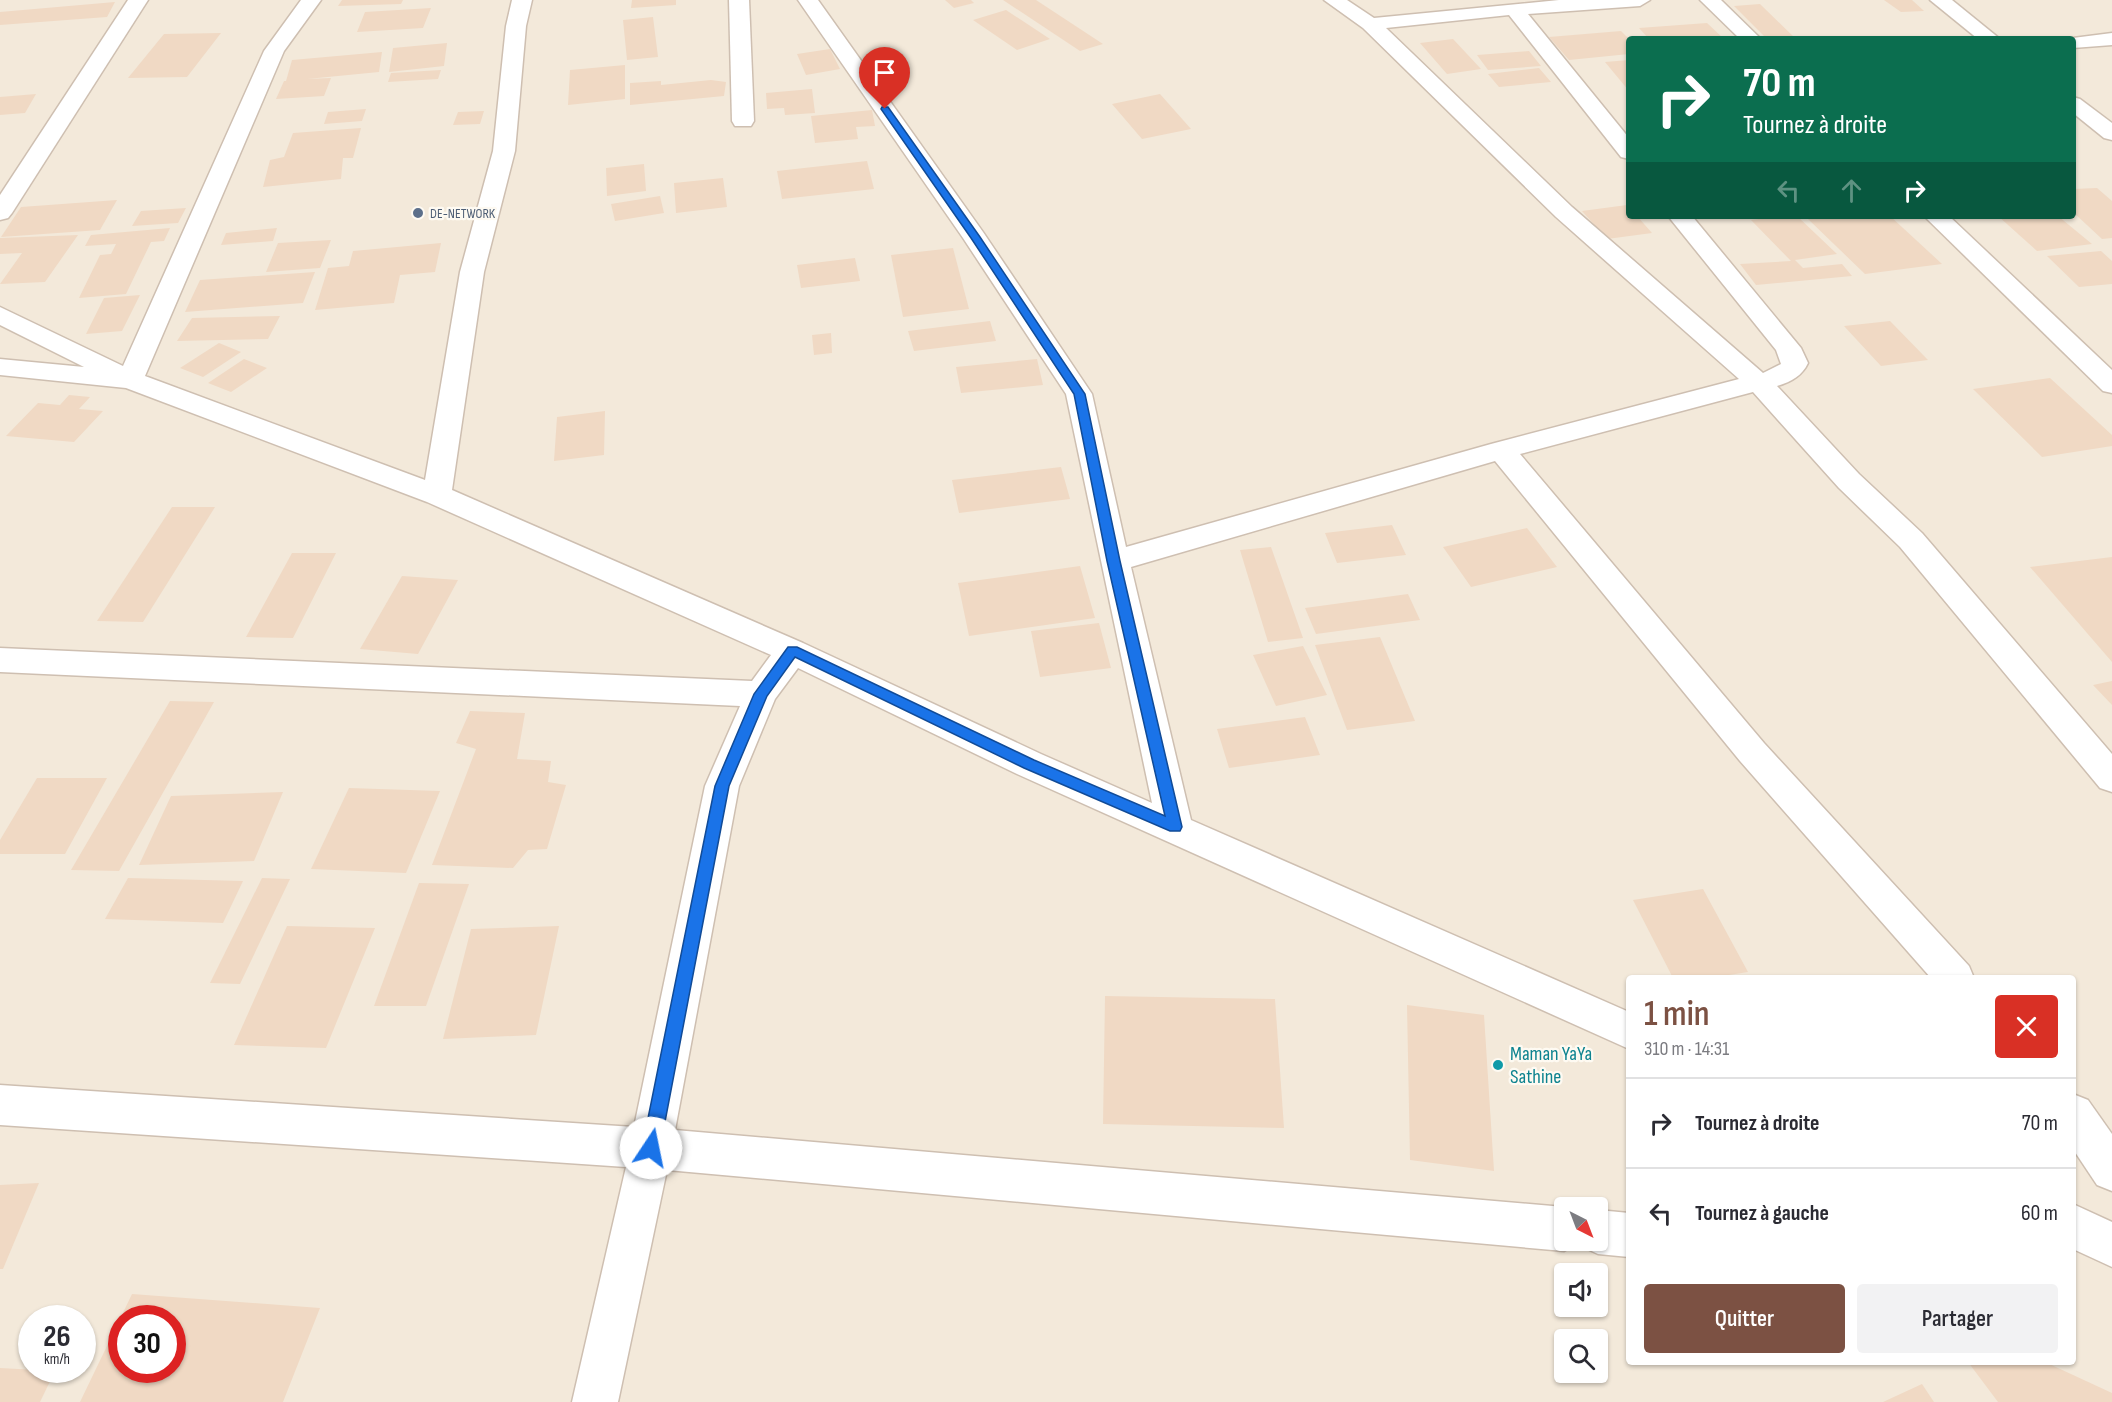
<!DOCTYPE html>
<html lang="fr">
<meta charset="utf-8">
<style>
body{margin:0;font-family:"Sofia Sans Condensed",sans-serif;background:#f2f2f3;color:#2b2b33;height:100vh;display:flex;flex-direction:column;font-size:22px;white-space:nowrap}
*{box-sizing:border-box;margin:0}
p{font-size:20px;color:#7c7c81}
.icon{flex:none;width:33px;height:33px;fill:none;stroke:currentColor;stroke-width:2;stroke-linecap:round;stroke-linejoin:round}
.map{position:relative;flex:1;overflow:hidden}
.side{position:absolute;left:1626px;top:975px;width:450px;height:390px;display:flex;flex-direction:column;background:#fff;border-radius:6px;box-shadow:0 2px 4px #0004}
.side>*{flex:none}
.banner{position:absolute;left:1626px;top:36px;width:450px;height:183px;border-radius:6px;box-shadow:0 2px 4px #0004;background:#0b6e4f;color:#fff;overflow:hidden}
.needle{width:39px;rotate:138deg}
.tools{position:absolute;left:1554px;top:1197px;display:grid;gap:12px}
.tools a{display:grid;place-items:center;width:54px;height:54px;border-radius:6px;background:#fff;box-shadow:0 2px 4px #0004;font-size:30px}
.speed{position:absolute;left:18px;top:1305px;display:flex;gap:12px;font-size:30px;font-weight:700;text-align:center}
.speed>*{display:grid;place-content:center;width:78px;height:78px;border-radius:50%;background:#fff;box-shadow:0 2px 4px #0004;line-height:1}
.speed small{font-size:15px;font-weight:400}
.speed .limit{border:9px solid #d22;background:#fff;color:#111}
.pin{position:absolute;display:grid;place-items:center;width:51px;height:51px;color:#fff;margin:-62px -26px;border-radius:50% 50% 50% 0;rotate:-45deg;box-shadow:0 0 6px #0007}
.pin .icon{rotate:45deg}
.me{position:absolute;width:66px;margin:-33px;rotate:11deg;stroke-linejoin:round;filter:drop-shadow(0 0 4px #0008)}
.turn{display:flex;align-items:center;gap:21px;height:126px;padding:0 18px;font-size:27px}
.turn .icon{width:78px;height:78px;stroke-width:2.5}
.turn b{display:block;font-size:42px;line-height:51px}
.lanes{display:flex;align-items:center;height:57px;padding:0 18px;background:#0003;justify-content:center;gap:30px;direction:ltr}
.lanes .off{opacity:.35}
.round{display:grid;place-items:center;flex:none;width:63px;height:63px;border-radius:6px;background:#f2f2f3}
.head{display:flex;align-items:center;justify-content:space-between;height:102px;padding:0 18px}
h1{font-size:36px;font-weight:600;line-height:45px;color:#7c5143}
.primary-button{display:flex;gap:12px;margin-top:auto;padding:12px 18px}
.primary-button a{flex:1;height:69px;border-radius:6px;background:#7c5143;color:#fff;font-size:24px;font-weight:600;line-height:69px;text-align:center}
.primary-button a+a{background:#f2f2f3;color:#2b2b33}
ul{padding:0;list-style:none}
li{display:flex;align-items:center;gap:18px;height:90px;padding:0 18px;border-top:2px solid #e1e1e2}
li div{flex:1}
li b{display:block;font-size:22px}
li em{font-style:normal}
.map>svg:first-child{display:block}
.residential{fill:#f3e9da;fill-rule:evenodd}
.building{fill:#f0d9c4;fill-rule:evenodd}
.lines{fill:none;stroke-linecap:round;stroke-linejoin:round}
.minor-casing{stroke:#cebfb1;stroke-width:3}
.minor{fill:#fff;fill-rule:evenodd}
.route{fill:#1a73e8;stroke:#114b97;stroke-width:1.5}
.service-dot{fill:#5c6f8a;stroke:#fefaf2;stroke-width:2}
.culture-dot{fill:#0f9aa8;stroke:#fefaf2;stroke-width:2}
.labels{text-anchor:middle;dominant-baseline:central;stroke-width:4.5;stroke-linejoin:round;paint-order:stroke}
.far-service-label{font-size:14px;fill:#4e5e75;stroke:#fefaf2;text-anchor:start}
.near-culture-label{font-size:20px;fill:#0d838f;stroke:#fefaf2;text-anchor:start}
</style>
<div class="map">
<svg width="2112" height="1402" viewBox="0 0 2112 1402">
<rect width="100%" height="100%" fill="#fcf7eb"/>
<!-- residential -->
<path class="residential" d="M0,0H2112V1402H0ZM1629,39H2073V216H1629ZM1629,978H2073V1362H1629ZM1564,1208H1598V1240H1564ZM1564,1274H1598V1306H1564ZM32,1318H82V1370H32ZM122,1318H172V1370H122ZM1564,1340H1598V1372H1564Z"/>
<!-- building -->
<g class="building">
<path d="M342,0H403L401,4L338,6Z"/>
<path d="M632,0H676V5L631,8Z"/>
<path d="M945,0H971L974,3L954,8Z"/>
<path d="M1003,0H1036L1103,44L1080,51Z"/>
<path d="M1884,0H1912L1924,11L1901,12Z"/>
<path d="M115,2L107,17L0,25V12Z"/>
<path d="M1760,4L1796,39H1767L1734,6Z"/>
<path d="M431,8L423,28L357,32L365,12Z"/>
<path d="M1006,10L1050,39L1017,50L973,20Z"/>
<path d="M653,17L658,57L627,60L623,20Z"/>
<path d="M1707,23L1724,39H1649L1639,28Z"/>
<path d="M1621,31L1629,39V54L1569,60L1549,37Z"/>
<path d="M221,33L187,77L128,78L164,34Z"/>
<path d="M1453,39L1481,69L1447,74L1420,43Z"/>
<path d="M447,43L444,66L389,72L393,48Z"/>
<path d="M830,49L840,69L806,75L797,54Z"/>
<path d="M1529,51L1541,66L1488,70L1477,55Z"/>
<path d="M382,52L379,72L307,79L331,78L324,96L276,99L284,81H286L292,60Z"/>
<path d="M1629,60V91L1605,62Z"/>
<path d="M625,65V99L568,105L570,70Z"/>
<path d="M1539,68L1551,82L1499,87L1488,74Z"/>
<path d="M441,70L438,79L388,82L391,73Z"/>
<path d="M711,80L726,82L724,96L630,105V83L661,81V85Z"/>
<path d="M812,89L815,113L785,115L784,108L767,109L766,93Z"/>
<path d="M36,94L25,113L0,115V97Z"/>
<path d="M1160,94L1191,129L1142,139L1112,104Z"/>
<path d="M366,109L362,121L324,124L328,112Z"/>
<path d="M872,110L875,126L856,127L858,139L815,143L811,116Z"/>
<path d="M484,111L480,124L453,125L458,112Z"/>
<path d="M361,128L353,158H343L341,179L263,187L270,160L284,157L293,133Z"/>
<path d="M867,161L874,189L782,199L777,171Z"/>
<path d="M644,164L646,191L607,196L606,168Z"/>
<path d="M723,178L727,207L676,213L674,183Z"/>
<path d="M2097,188L2112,201V238L2102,239L2073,212V189Z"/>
<path d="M660,196L664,213L615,221L611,204Z"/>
<path d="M117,200L100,230L1,237L21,207Z"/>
<path d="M1627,205L1629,216H1637L1652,233L1607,239L1582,211Z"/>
<path d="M186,208L178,223L132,226L141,211Z"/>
<path d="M1782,216H1797L1837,254L1795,260L1803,268L1842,264L1852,276L1756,285L1740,264L1791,261L1751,220Z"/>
<path d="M1829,216H1890L1942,264L1865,274L1808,219Z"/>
<path d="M1998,216H2058L2092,244L2037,251Z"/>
<path d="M170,228L164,241L151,242L126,294L79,298L100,255L111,254L116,244L85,246L91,235Z"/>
<path d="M277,228L273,241L221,245L226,233Z"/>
<path d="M78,235L45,282L0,284L22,253L0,254V238Z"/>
<path d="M331,240L320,268L266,272L278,243Z"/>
<path d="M441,243L435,272L400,275L394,303L315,310L328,268L349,266L353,251Z"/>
<path d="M953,248L969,309L903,317L891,255Z"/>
<path d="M2101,251L2112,261V284L2079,287L2047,256Z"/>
<path d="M855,258L860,281L801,288L797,265Z"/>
<path d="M315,272L303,303L185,312L200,280Z"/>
<path d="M140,295L122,331L86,334L104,298Z"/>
<path d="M280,316L268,339L177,341L192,318Z"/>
<path d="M990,321L996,341L914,351L908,331Z"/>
<path d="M1890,321L1928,360L1881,366L1844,326Z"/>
<path d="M831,333L832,353L814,355L812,335Z"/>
<path d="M219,343L241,352L203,377L180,368Z"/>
<path d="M244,359L267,368L231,392L208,383Z"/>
<path d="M1037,359L1043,385L961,393L956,367Z"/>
<path d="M2050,378L2112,435V446L2042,457L1973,389Z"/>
<path d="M69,395L90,397L79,409L103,411L74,442L6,436L38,403L60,405Z"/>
<path d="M605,411L604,455L554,461L557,417Z"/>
<path d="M1061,467L1070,499L959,513L952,480Z"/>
<path d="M172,507H215L143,622L97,621Z"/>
<path d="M1392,525L1406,555L1337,563L1325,533Z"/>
<path d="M1527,528L1557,567L1471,587L1443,547Z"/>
<path d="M1271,547L1303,638L1268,642L1240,550Z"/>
<path d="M292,553H336L293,638L246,637Z"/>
<path d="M2112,557V662L2030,567Z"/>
<path d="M1080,566L1095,618L969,636L958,583Z"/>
<path d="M402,576L458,580L418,654L360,649Z"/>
<path d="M1408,594L1420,620L1316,634L1305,608Z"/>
<path d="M1099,623L1111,668L1040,677L1031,631Z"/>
<path d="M1380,637L1415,721L1347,730L1315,645Z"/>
<path d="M1303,646L1327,695L1276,706L1253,655Z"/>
<path d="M2112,681V705L2093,685Z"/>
<path d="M170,701L214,702L119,871L71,870Z"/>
<path d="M470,711L525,713L517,759L551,761L548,782L566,785L547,849L528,850L513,868L432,865L476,749L456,743Z"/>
<path d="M1305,717L1320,755L1229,768L1217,729Z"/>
<path d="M37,778H107L65,854H0V840Z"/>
<path d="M349,788L440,791L406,873L311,869Z"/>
<path d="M283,792L254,861L139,865L171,796Z"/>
<path d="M128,878L243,881L223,923L105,919Z"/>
<path d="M262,878L290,879L240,984L210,983Z"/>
<path d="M419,883L469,884L426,1006H374Z"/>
<path d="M1703,889L1748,972L1710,978H1673L1633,900Z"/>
<path d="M287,926L375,928L326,1048L234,1045Z"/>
<path d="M559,926L536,1035L443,1039L471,929Z"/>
<path d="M1105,996L1275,999L1284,1128L1103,1124Z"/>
<path d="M1407,1005L1484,1015L1494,1171L1410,1160Z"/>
<path d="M39,1183L3,1269H0V1185Z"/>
<path d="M132,1294L320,1308L283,1402H80ZM122,1318H172V1370H122Z"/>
<path d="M1968,1362H2045L2112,1393V1402H1998Z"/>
<path d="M0,1368L55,1371L40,1402H0Z"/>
<path d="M1922,1384L1934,1402H1883Z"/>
</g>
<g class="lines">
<defs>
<g id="minor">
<path d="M128,0H148L12,213L8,218L0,220V195Z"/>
<path d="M301,0H321L284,51L145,376L425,480L460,272L493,151L506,26L512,0H532L526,26L515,151L484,272L452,490L803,643L1041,754L1152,803L1066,394L963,238L798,0H818L983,232L1092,394L1126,547L1491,444L1739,379L1556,217L1363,28L1324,0H1347L1374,18L1559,0H1650L1640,6L1528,14L1629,138V159L1621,157L1509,15L1386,28L1572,207L1763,373L1781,364L1776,350L1668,216H1692L1801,348L1808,363C1802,376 1791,382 1777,386L1859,474L1922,533L2112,754V792L2100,788L1900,547L1839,488L1753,392L1520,454L1764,743L1969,966L1974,978H1931L1740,761L1495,461L1131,567L1191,820L1629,1012V1049L1017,774L798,668L775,699L739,786L675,1130L1564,1207V1240H1598V1210L1629,1213V1257L1598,1254L1583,1247L1580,1242L1564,1251L667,1170L618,1402H572L626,1167L0,1125V1085L634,1127L705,786L740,706L0,672V648L752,681L771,655L427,502L126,388L0,375V359L84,367L0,325V307L123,366L264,51Z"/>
<path d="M729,0H749L754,121L751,126H735L732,121Z"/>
<path d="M1700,0H1721L1761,39H1740Z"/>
<path d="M1930,0H1952L2000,39H1978Z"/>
<path d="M2112,33V45L2073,48V39H2065Z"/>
<path d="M2073,97L2080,99L2112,123V140L2104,138L2073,113Z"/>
<path d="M1924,216H1949L2112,370V393L2103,391Z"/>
<path d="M2073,1094L2088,1100L2112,1134V1191L2097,1185L2073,1149Z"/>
<path d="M2073,1204L2112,1222V1267L2073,1249Z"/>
</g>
</defs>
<!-- minor casing -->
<use href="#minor" class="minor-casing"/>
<!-- minor -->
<use href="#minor" class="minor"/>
</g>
<!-- route -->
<path class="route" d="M882,107H888L980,237L1085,394L1120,561L1182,827L1180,831H1170L1024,768L795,657L767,696L729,786L660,1148L657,1154L651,1157L645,1154L642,1148L715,786L754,694L788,647H797L1034,760L1165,816L1107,561L1074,394L971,238L881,109Z"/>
<!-- markers -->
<circle class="service-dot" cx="418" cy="213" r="6"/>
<circle class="culture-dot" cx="1498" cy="1065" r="6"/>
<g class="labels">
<!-- far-service labels -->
<g class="far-service-label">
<text x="430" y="213">DE-NETWORK</text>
</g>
<!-- near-culture labels -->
<g class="near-culture-label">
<text x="1510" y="1054">Maman YaYa<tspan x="1510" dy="23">Sathine</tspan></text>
</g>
</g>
</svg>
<div class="tools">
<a><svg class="needle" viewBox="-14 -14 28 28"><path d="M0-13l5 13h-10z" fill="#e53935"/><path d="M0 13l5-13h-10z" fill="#7c7c81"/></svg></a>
<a><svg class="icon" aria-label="sound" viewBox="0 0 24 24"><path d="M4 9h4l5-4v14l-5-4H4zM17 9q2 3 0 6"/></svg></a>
<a><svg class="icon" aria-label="search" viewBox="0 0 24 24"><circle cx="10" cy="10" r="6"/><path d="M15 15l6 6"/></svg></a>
</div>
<div class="speed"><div>26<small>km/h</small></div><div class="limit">30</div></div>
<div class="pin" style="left:885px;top:109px;background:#d93025"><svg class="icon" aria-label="arrive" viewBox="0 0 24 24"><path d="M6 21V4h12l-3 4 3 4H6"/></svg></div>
<svg class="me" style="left:651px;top:1148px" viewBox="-20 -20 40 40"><circle r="19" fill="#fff"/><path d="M0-13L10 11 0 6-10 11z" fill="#1a73e8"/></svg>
<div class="banner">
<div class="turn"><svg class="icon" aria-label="right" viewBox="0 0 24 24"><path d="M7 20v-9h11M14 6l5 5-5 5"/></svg><div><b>70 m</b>Tournez à droite</div></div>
<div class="lanes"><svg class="icon off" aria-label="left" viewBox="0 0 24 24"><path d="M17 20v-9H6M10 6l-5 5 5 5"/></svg><svg class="icon off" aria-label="ahead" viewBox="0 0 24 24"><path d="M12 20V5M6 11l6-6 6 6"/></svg><svg class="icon" aria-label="right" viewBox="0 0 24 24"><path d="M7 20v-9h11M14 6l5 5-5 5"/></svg></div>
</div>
<section class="side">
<div class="head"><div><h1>1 min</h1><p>310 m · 14:31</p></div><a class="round" style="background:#d93025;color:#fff"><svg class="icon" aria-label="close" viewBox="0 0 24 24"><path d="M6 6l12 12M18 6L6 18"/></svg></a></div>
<ul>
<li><svg class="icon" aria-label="right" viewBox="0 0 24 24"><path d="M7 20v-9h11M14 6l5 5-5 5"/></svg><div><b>Tournez à droite</b></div><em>70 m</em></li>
<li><svg class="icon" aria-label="left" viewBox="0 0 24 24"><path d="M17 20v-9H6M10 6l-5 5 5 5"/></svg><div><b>Tournez à gauche</b></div><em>60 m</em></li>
</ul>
<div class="primary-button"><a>Quitter</a><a>Partager</a></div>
</section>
</div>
